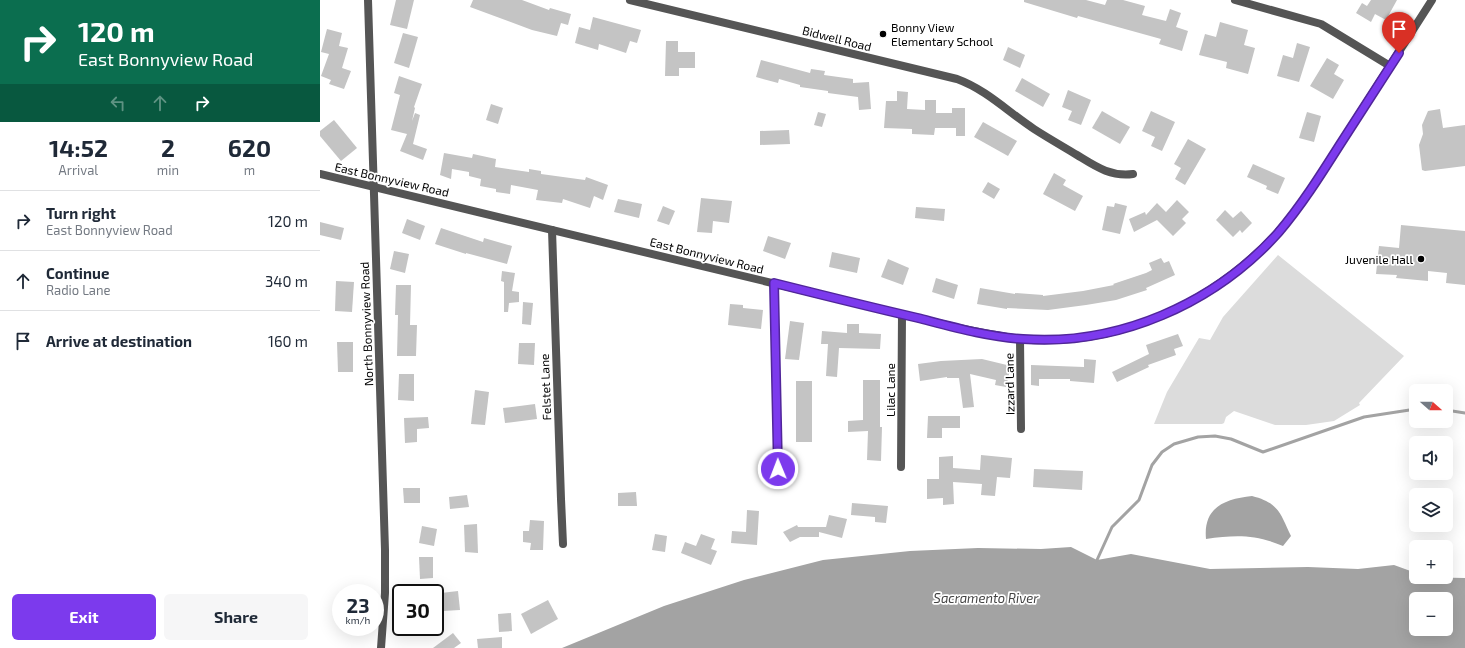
<!DOCTYPE html>
<meta charset="utf-8">
<style>
body{margin:0;font-family:"Exo 2",sans-serif;background:#f6f6f7;color:#1f2937;height:100vh;display:flex;flex-direction:column;font-size:15px;white-space:nowrap}
*{box-sizing:border-box;margin:0}
p{font-size:13px;color:#747a83}
.icon{flex:none;width:22px;height:22px;fill:none;stroke:currentColor;stroke-width:2;stroke-linecap:round;stroke-linejoin:round}
.map{position:relative;flex:1;overflow:hidden}
.sheet{display:flex;flex-direction:column;background:#fff;width:320px}
.sheet>*{flex:none}
.guide{background:#0b6e4f;color:#fff;overflow:hidden}
.needle{width:26px;rotate:111deg}
.tools{position:absolute;left:1089px;top:384px;display:grid;gap:8px}
.tools a{display:grid;place-items:center;width:44px;height:44px;border-radius:6px;background:#fff;box-shadow:0 4px 16px #0002;font-size:20px}
.speed{position:absolute;left:12px;top:584px;display:flex;gap:8px;font-size:20px;font-weight:700;text-align:center}
.speed>*{display:grid;place-content:center;width:52px;height:52px;border-radius:50%;background:#fff;box-shadow:0 4px 16px #0002;line-height:1}
.speed small{font-size:10px;font-weight:400}
.speed .limit{border:2px solid #111;border-radius:6px;background:#fff;color:#111}
.pin{position:absolute;display:grid;place-items:center;width:34px;height:34px;color:#fff;margin:-41px -17px;border-radius:50% 50% 50% 0;rotate:-45deg;box-shadow:0 0 4px #0007}
.pin .icon{rotate:45deg}
.me{position:absolute;width:44px;margin:-22px;rotate:359deg;stroke-linejoin:round;filter:drop-shadow(0 0 3px #0008)}
.turn{display:flex;align-items:center;gap:14px;height:84px;padding:0 12px;font-size:18px}
.turn .icon{width:52px;height:52px;stroke-width:2.5}
.turn b{display:block;font-size:28px;line-height:34px}
.lanes{display:flex;align-items:center;height:38px;padding:0 12px;background:#0003;justify-content:center;gap:20px;direction:ltr}
.lanes .off{opacity:.35}
.eta{display:flex;justify-content:space-evenly;align-items:center;height:68px;text-align:center}
.eta b{font-size:24px;font-weight:700;line-height:28px}
.action{display:flex;gap:8px;margin-top:auto;padding:8px 12px}
.action a{flex:1;height:46px;border-radius:6px;background:#7c3aed;color:#fff;font-size:16px;font-weight:700;line-height:46px;text-align:center}
.action a+a{background:#f6f6f7;color:#1f2937}
ul{padding:0;list-style:none}
li{display:flex;align-items:center;gap:12px;height:60px;padding:0 12px;border-top:1px solid #e0e1e3}
li div{flex:1}
li b{display:block;font-size:15px}
li em{font-style:normal}
main{display:flex;flex:1;min-height:0}
.map>svg:first-child{display:block}
.green{fill:#dcdcdc}
.water{fill:#a3a3a3;fill-rule:evenodd}
.lines{fill:none;stroke-linecap:round;stroke-linejoin:round}
.stream{stroke:#a3a3a3;stroke-width:3}
.building{fill:#c4c4c4}
.minor{stroke:#555;stroke-width:8}
.tertiary{stroke:#555;stroke-width:8}
.route-casing{stroke:#51269a;stroke-width:10}
.route{stroke:#7c3aed;stroke-width:7}
.poi-dot{fill:#000;stroke:#fff;stroke-width:1.5}
.labels{text-anchor:middle;dominant-baseline:central;stroke-width:3.5;stroke-linejoin:round;paint-order:stroke}
.poi-label{font-size:12px;fill:#000;stroke:#fff;text-anchor:start}
.street-label{font-size:12px;fill:#000;stroke:#fff}
.water-label{font-size:13px;font-style:italic;fill:#444;stroke:#fff}
</style>
<main>
<section class="sheet">
<div class="guide">
<div class="turn"><svg class="icon" aria-label="right" viewBox="0 0 24 24"><path d="M7 20v-9h11M14 6l5 5-5 5"/></svg><div><b>120 m</b>East Bonnyview Road</div></div>
<div class="lanes"><svg class="icon off" aria-label="left" viewBox="0 0 24 24"><path d="M17 20v-9H6M10 6l-5 5 5 5"/></svg><svg class="icon off" aria-label="ahead" viewBox="0 0 24 24"><path d="M12 20V5M6 11l6-6 6 6"/></svg><svg class="icon" aria-label="right" viewBox="0 0 24 24"><path d="M7 20v-9h11M14 6l5 5-5 5"/></svg></div>
</div>
<div class="eta">
<div><b>14:52</b><p>Arrival</p></div>
<div><b>2</b><p>min</p></div>
<div><b>620</b><p>m</p></div>
</div>
<ul>
<li><svg class="icon" aria-label="right" viewBox="0 0 24 24"><path d="M7 20v-9h11M14 6l5 5-5 5"/></svg><div><b>Turn right</b><p>East Bonnyview Road</p></div><em>120 m</em></li>
<li><svg class="icon" aria-label="ahead" viewBox="0 0 24 24"><path d="M12 20V5M6 11l6-6 6 6"/></svg><div><b>Continue</b><p>Radio Lane</p></div><em>340 m</em></li>
<li><svg class="icon" aria-label="arrive" viewBox="0 0 24 24"><path d="M6 21V4h12l-3 4 3 4H6"/></svg><div><b>Arrive at destination</b></div><em>160 m</em></li>
</ul>
<div class="action"><a>Exit</a><a>Share</a></div>
</section>
<div class="map">
<svg width="1145" height="648" viewBox="0 0 1145 648">
<rect width="100%" height="100%" fill="#fff"/>
<!-- green -->
<path class="green" d="M958,255L1084,356L1039,403L1040,405L1014,421L986,425H955L914,411L906,417L904,423L902,424H834L847,392L879,338L890,340L903,317Z"/>
<!-- water -->
<g class="water">
<path d="M932,496C959,503 960,513 971,536L963,546C935,534 915,535 886,539C883,507 905,499 932,496Z"/>
<path d="M751,547L777,560L811,554L890,569L988,567L1038,569L1074,565L1096,573V577L1145,578V648H242L344,606L424,580L503,560L590,551L658,548L721,549ZM1096,599H1126V629H1096Z"/>
</g>
<g class="lines">
<!-- stream -->
<g class="stream">
<path d="M1126,410L1145,413"/>
<path d="M777,560L792,527L819,500L832,465L842,452L854,444L878,437L895,436L911,439L943,452L1044,417L1096,409"/>
</g>
</g>
<!-- building -->
<g class="building">
<path d="M76,0H94L87,29L70,25Z"/>
<path d="M153,0H202L229,10L230,8L251,14L248,25L241,23L237,36L212,30L150,7Z"/>
<path d="M704,0H766L785,5L787,0H803L825,6L822,15L846,21L850,9L861,13L856,27L868,31L862,51L839,44L841,39L758,16L757,18L704,2Z"/>
<path d="M1051,0H1077L1066,20L1055,14L1051,22L1036,13L1042,3L1047,6Z"/>
<path d="M273,17L321,30L317,43L310,41L306,53L279,44L278,50L255,43L259,27L270,30Z"/>
<path d="M900,22L928,30L924,45L935,48L928,74L906,68L907,62L879,55L885,34L896,37Z"/>
<path d="M7,29L22,33L19,46L28,48L22,68L31,71L24,89L9,84L11,80L1,76L9,54L1,52Z"/>
<path d="M83,33L98,37L89,68L74,63Z"/>
<path d="M346,41H358V52H375V68H359V76H345Z"/>
<path d="M977,43L990,47L979,82L957,76L963,55L973,58Z"/>
<path d="M688,47L705,55L700,68L683,60Z"/>
<path d="M1007,58L1019,65L1014,74L1024,80L1013,99L990,86Z"/>
<path d="M441,60L490,73L491,69L505,71L504,75L533,79V83L549,82L551,109L539,110L538,97L508,93V91L480,87V85L459,79L458,83L436,77Z"/>
<path d="M79,76L102,84L94,107L95,108L92,121L95,113L100,115L93,144L107,149L103,160L80,151L87,134L71,130L80,95L74,93Z"/>
<path d="M702,78L730,94L723,107L695,91Z"/>
<path d="M748,90L771,100L761,125L748,120L752,111L742,107Z"/>
<path d="M577,91L588,92L587,109L605,110V100H616V113H632V108H645V136H636V128H615L614,135L592,134V129L564,128L566,101H577Z"/>
<path d="M171,104L183,108L178,124L166,120Z"/>
<path d="M1120,109L1123,128L1145,125V166L1105,171L1102,170L1099,145L1103,134L1102,125L1108,111Z"/>
<path d="M782,111L810,127L800,144L772,128Z"/>
<path d="M831,111L855,122L842,151L831,146L835,137L822,131Z"/>
<path d="M498,112L506,114L502,127L494,125Z"/>
<path d="M987,112L1001,116L994,142L979,138Z"/>
<path d="M14,120L37,148L21,161L0,136V131Z"/>
<path d="M663,122L697,141L688,156L654,137Z"/>
<path d="M469,130L470,144L440,145V131Z"/>
<path d="M868,139L886,149L865,185L855,179L861,168L854,164Z"/>
<path d="M124,153L152,158L153,154L176,159L175,167L209,172V169L221,171V174L265,180L266,177L288,185L283,200L274,196L270,208L243,199L242,203L216,200L218,190L191,185L190,194L176,192V189L160,186L161,179L149,176V172L132,169L131,179L120,175Z"/>
<path d="M933,164L965,178L958,194L946,189L947,186L927,177Z"/>
<path d="M734,173L746,180L743,185L763,196L755,211L723,194Z"/>
<path d="M668,182L680,189L674,199L662,192Z"/>
<path d="M381,198L412,201L409,223L393,221L392,233L377,232Z"/>
<path d="M298,199L322,204L319,218L294,212Z"/>
<path d="M857,200L869,212L862,219L866,223L853,236L837,220L814,232L809,219L825,212L826,215L837,203L846,212Z"/>
<path d="M795,203L807,206L800,234L782,230L787,206L794,207Z"/>
<path d="M343,206L355,211L349,225L337,221Z"/>
<path d="M596,207L625,209L624,221L595,218Z"/>
<path d="M905,210L913,218L921,211L932,223L922,233L920,230L913,237L896,220Z"/>
<path d="M87,219L105,226L100,240L82,233Z"/>
<path d="M0,222L24,228L21,240L0,235Z"/>
<path d="M1081,225L1145,231V285L1126,283L1127,273L1108,271V281L1076,278L1077,275L1056,274L1059,246L1079,248Z"/>
<path d="M121,228L163,242L164,238L192,246L187,264L146,253V254L115,244Z"/>
<path d="M448,236L471,243L465,259L443,251Z"/>
<path d="M74,251L89,254L85,273L70,269Z"/>
<path d="M512,252L540,258L537,273L509,267Z"/>
<path d="M841,258L844,263L849,261L855,275L826,288L827,290L796,300L766,305L728,310L687,308V309L657,304L660,288L695,294V293L723,295V296L763,291L794,285L793,284L826,273L832,270L829,263Z"/>
<path d="M568,259L589,268L583,285L561,277Z"/>
<path d="M182,271L195,273L192,291L199,292V302L189,303L188,312H184V282L181,281Z"/>
<path d="M616,278L638,285L634,299L612,292Z"/>
<path d="M16,281L34,282L32,312L15,311Z"/>
<path d="M76,285H91L90,325H97L96,356H77L78,315H75Z"/>
<path d="M203,302L213,303L211,325L202,324Z"/>
<path d="M410,304L423,305V308L443,310L441,329L408,325Z"/>
<path d="M470,321L484,323L479,360L465,359Z"/>
<path d="M527,324H539V333L561,334L560,349L519,348L517,377L506,376L508,344H501L502,331L527,333Z"/>
<path d="M858,334L863,346L854,349L856,355L828,365L829,367L797,382L792,372L829,354L826,345Z"/>
<path d="M17,342H33V372H18Z"/>
<path d="M199,343H215L214,365L198,364Z"/>
<path d="M662,359L691,366L686,387L675,385L676,380L650,374L654,407L643,408L639,378H627V377L600,381L598,364L621,361Z"/>
<path d="M764,359L776,360L774,383L750,381V379H719V386L711,385V365L764,367Z"/>
<path d="M79,374H94V401L78,400Z"/>
<path d="M543,380H560V427H562L561,461L547,460L548,431L528,432V421L543,420Z"/>
<rect x="476" y="381" width="16" height="61"/>
<path d="M155,390L169,392L165,425L151,424Z"/>
<path d="M215,404L217,419L185,423L183,408Z"/>
<path d="M608,416H640V428H622V438H607Z"/>
<path d="M108,417L109,428L97,429V442L85,443L84,418Z"/>
<path d="M661,455L692,458L690,478L677,477L675,496L661,495L662,484L633,482L634,504L623,505V498L607,499V479H619V457L633,456V468L660,470Z"/>
<path d="M714,469L763,471L762,490L713,487Z"/>
<path d="M83,488H100V503H84Z"/>
<path d="M316,492L317,506H298V493Z"/>
<path d="M147,495L149,507L130,509L129,497Z"/>
<path d="M532,503L568,506L566,523L555,522V517L531,515Z"/>
<path d="M427,510L439,511L437,545L411,543L412,531L426,532Z"/>
<path d="M509,515L527,519L522,538L499,532V537H480L470,542L463,532L477,525L478,527H506Z"/>
<path d="M210,520L224,521L223,550H210L211,543L203,542V531H209Z"/>
<path d="M157,524L158,553L145,552L144,525Z"/>
<path d="M102,526L117,529L114,546L99,543Z"/>
<path d="M335,534L347,536L345,552L332,550Z"/>
<path d="M381,534L395,539L391,549L397,551L391,565L361,553L365,542L376,546Z"/>
<path d="M99,557H113V578L100,579Z"/>
<path d="M138,591L140,610L123,611L121,593Z"/>
<path d="M228,600L238,619L211,634L201,614Z"/>
<path d="M191,613L192,631L179,632L178,614Z"/>
<path d="M133,633L141,643L134,648H113Z"/>
<path d="M182,637V648H158L157,639Z"/>
</g>
<g class="lines">
<!-- minor -->
<g class="minor">
<path d="M48,0L65,550V593L61,648"/>
<path d="M310,0L637,79C667,90 688,112 714,129C728,138 742,146 757,155C775,166 790,177 813,174"/>
<path d="M915,0L1001,24L1070,66"/>
<path d="M232,230L241,499L243,544"/>
<path d="M454,283L458,469"/>
<path d="M700,339L701,429"/>
<path d="M581,467L582,314"/>
</g>
<!-- tertiary -->
<path class="tertiary" d="M0,174L639,328C663,333 687,338 711,340C804,344 893,302 956,234C983,205 1004,170 1025,136C1054,91 1083,45 1112,0"/>
</g>
<g class="lines">
<defs>
<path id="route" d="M458,469L454,283C502,295 550,307 598,318C633,327 668,337 703,339C798,346 894,304 958,233C981,206 1000,176 1019,146C1039,115 1059,84 1079,53"/>
</defs>
<!-- route casing -->
<use href="#route" class="route-casing"/>
<!-- route -->
<use href="#route" class="route"/>
</g>
<!-- markers -->
<g class="poi-dot">
<circle cx="563" cy="34" r="4"/>
<circle cx="1101" cy="259" r="4"/>
</g>
<g class="labels">
<!-- poi labels -->
<g class="poi-label">
<text x="571" y="27">Bonny View<tspan x="571" dy="14">Elementary School</tspan></text>
<text x="1093" y="259" text-anchor="end">Juvenile Hall</text>
</g>
<!-- street labels -->
<g class="street-label">
<text transform="translate(517 38) rotate(14)">Bidwell Road</text>
<text transform="translate(72 179) rotate(13)">East Bonnyview Road</text>
<text transform="translate(387 255) rotate(14)">East Bonnyview Road</text>
<text transform="translate(46 324) rotate(-92)">North Bonnyview Road</text>
<text transform="translate(689 384) rotate(-91)">Izzard Lane</text>
<text transform="translate(225 387) rotate(-92)">Felstet Lane</text>
<text transform="translate(570 390) rotate(-90)">Lilac Lane</text>
</g>
<!-- water labels -->
<g class="water-label">
<text x="666" y="598">Sacramento River</text>
</g>
</g>
</svg>
<div class="tools">
<a><svg class="needle" viewBox="-14 -14 28 28"><path d="M0-13l5 13h-10z" fill="#e53935"/><path d="M0 13l5-13h-10z" fill="#747a83"/></svg></a>
<a><svg class="icon" aria-label="sound" viewBox="0 0 24 24"><path d="M4 9h4l5-4v14l-5-4H4zM17 9q2 3 0 6"/></svg></a>
<a><svg class="icon" aria-label="layers" viewBox="0 0 24 24"><path d="M12 4l9 5-9 5-9-5zM3 14l9 5 9-5"/></svg></a>
<a>+</a>
<a>−</a>
</div>
<div class="speed"><div>23<small>km/h</small></div><div class="limit">30</div></div>
<div class="pin" style="left:1079px;top:53px;background:#d93025"><svg class="icon" aria-label="arrive" viewBox="0 0 24 24"><path d="M6 21V4h12l-3 4 3 4H6"/></svg></div>
<svg class="me" style="left:458px;top:469px" viewBox="-20 -20 40 40"><circle r="17" fill="#7c3aed" stroke="#fff" stroke-width="3"/><path d="M0-11L8 9 0 5-8 9z" fill="#fff"/></svg>
</div>
</main>
